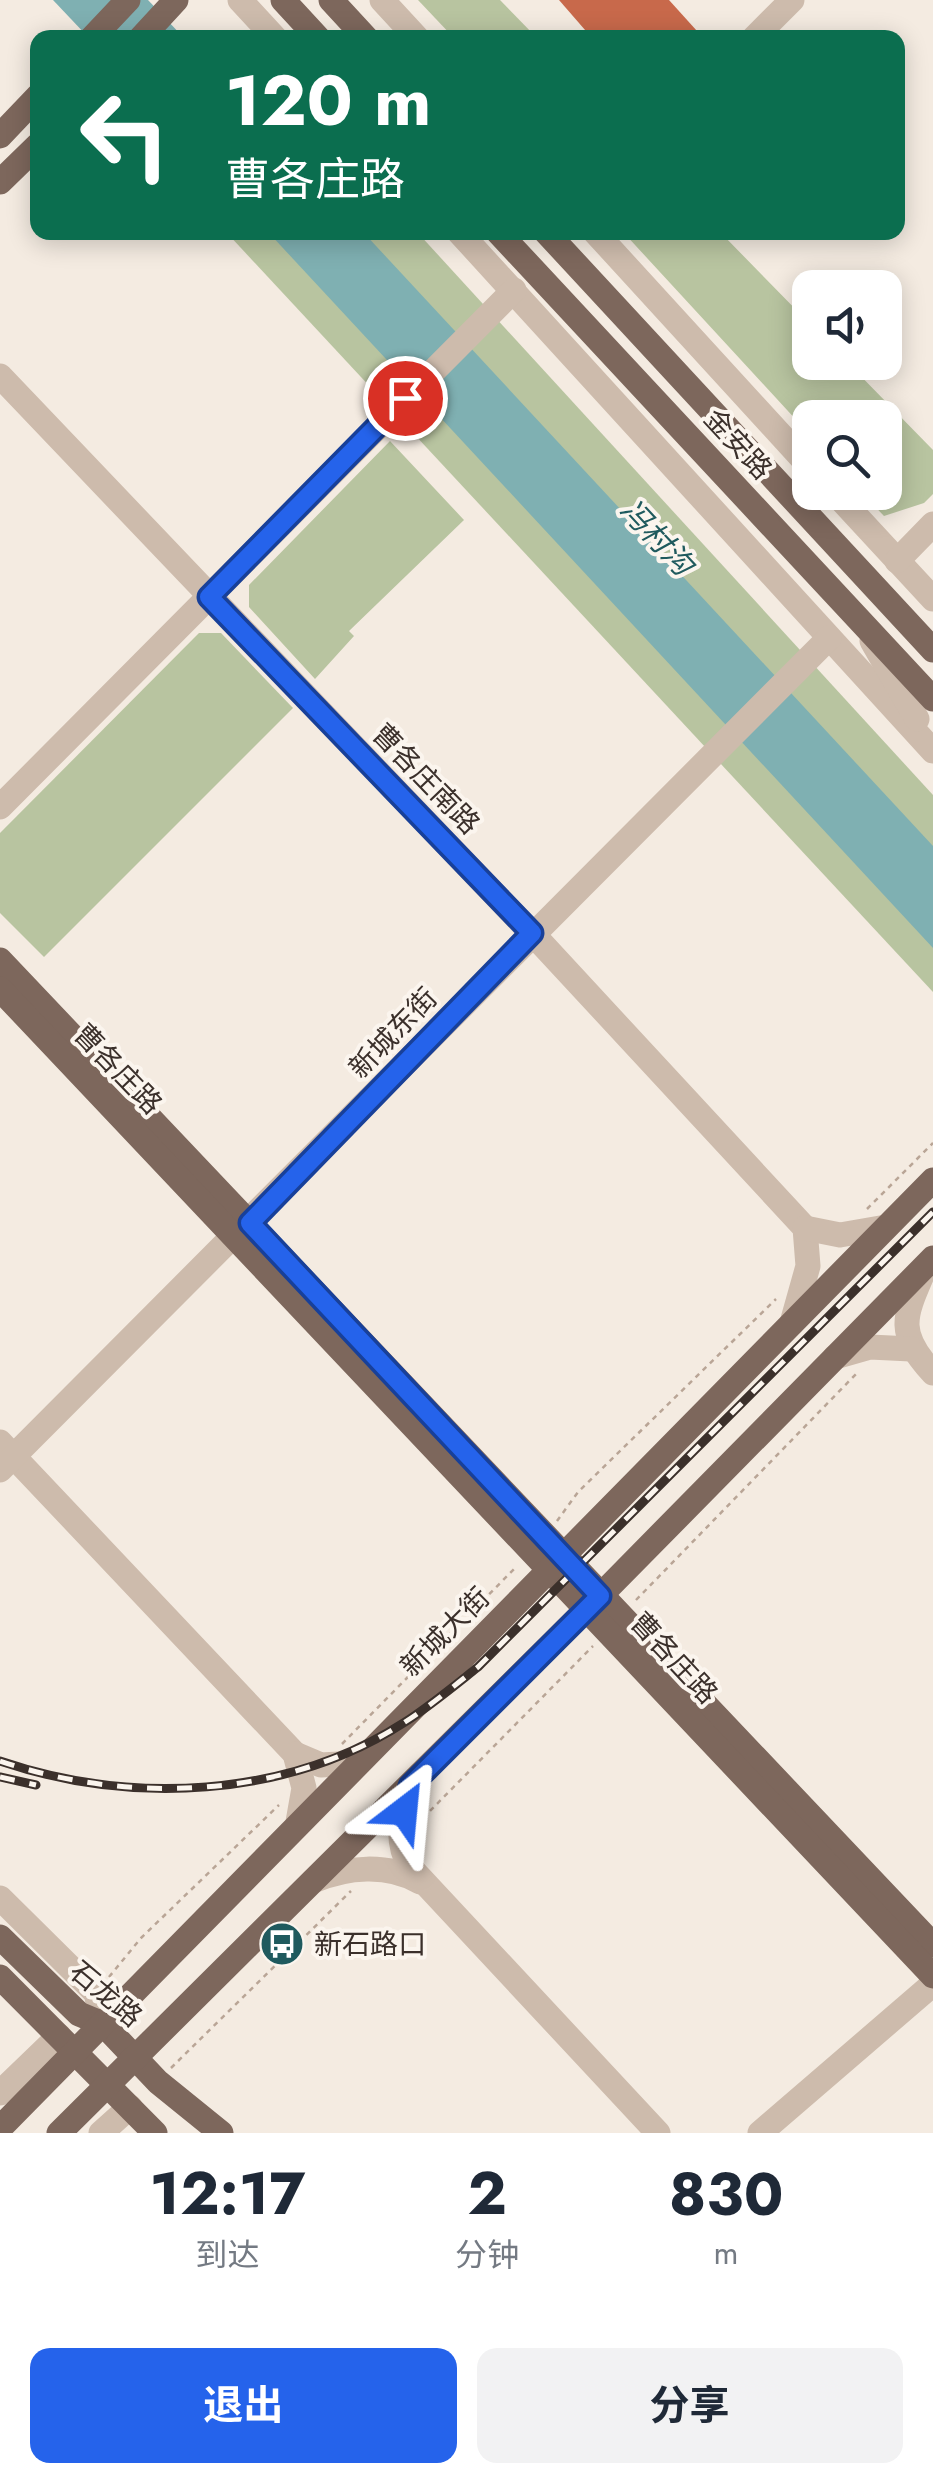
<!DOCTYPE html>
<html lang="zh">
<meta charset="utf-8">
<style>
body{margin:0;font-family:Jost,"Noto Sans SC",sans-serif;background:#f2f2f3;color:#1f2937;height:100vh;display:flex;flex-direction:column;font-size:38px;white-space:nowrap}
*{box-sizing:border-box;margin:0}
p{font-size:32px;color:#747a83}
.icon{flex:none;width:55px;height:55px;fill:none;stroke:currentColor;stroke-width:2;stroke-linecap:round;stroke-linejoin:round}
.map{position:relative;height:2133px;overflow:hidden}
.side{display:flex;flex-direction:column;background:#fff;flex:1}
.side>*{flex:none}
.guide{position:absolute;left:30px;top:30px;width:875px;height:210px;border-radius:20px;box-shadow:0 5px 25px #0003;background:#0b6e4f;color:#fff;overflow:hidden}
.fabs{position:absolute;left:792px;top:270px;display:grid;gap:20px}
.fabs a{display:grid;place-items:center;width:110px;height:110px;border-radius:20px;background:#fff;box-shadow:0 5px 25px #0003;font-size:50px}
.pin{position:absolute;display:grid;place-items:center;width:85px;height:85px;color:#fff;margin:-42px;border:5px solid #fff;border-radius:50%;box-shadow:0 2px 10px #0007}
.me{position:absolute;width:110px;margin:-55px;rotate:29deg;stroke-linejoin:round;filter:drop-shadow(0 0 8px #0008)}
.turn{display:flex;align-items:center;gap:35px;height:210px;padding:0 30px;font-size:45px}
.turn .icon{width:130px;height:130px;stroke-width:2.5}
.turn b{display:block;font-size:70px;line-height:85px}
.eta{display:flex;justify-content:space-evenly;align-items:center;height:170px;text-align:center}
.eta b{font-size:60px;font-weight:700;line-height:70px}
.action{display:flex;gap:20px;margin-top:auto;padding:20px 30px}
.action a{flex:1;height:115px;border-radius:20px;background:#2563eb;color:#fff;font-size:40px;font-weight:700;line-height:115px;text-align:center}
.action a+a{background:#f2f2f3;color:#1f2937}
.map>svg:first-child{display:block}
.green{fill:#b8c4a0}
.water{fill:#7fb0b2}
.building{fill:#c8694b}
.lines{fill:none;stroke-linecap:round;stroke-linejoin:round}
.path{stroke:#b9a596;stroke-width:2.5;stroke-dasharray:5 5;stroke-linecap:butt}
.minor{stroke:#cdbbac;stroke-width:25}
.major{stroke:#7d675c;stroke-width:25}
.rail-casing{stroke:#3b302b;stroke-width:9}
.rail{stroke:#fbf5ee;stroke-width:5;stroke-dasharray:15;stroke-linecap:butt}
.route-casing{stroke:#184099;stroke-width:25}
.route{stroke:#2563eb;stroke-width:18}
.labels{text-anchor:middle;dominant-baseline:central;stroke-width:8;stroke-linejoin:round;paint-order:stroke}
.street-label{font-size:28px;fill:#3b302b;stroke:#fbf5ee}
.poi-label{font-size:28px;fill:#3b302b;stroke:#fbf5ee;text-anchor:start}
.water-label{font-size:30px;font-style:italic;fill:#1f5a5e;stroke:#fbf5ee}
</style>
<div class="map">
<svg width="933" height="2133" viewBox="0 0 933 2133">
<rect width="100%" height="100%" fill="#f4ebe1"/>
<!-- green -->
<g class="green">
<path d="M418,0H500L536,37H453Z"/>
<path d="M227,233H418L933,795V992Z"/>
<path d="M624,233H721L810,324V362L848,363L933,450V494L924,503L884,516L862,493L885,492V418H810V435Z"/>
<path d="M390,441L464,520L349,631L354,636L315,679L249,607V585Z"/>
<path d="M199,633H221L293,708L44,957L0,913V833Z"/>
</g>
<!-- water -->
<g class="water">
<path d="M53,0H148L183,37H88Z"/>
<path d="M269,233H364L933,846V948Z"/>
</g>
<!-- building -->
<path class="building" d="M559,0H669L697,31L689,38H592Z"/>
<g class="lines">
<!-- path -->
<g class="path">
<path d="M867,1209L933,1143"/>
<path d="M557,1521L578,1492L776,1299"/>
<path d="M636,1600L857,1373"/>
<path d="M342,1744L515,1568"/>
<path d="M423,1818L593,1646"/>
<path d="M109,1977L141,1938L279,1805"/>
<path d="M171,2068L351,1891"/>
</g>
<!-- minor -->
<g class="minor">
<path d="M240,0L275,38"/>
<path d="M382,0L417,38"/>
<path d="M754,38L792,0"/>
<path d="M459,232L933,751"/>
<path d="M595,232L810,467"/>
<path d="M0,376L543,945L805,1228L808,1266L792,1323"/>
<path d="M834,492L933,599"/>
<path d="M897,561L933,524"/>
<path d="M872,641L917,719"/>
<path d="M0,807L514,290"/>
<path d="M805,1228L840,1235L886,1227"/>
<path d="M926,1266C905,1315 894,1331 933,1373"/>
<path d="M835,1357L870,1347L911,1349"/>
<path d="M0,1442L295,1754L304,1788L298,1822"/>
<path d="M0,1470L829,638"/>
<path d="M295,1754L321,1765L356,1763"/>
<path d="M410,1786C402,1816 394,1839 410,1867L658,2133"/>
<path d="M313,1881C347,1867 387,1863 420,1882"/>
<path d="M0,1898L96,1993L103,2024"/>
<path d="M0,2093L59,2036"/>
<path d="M101,2133L130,2107"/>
<path d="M760,2133L933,1984"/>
</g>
<!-- major -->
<g class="major">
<path d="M283,0L318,38"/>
<path d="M331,0L366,38"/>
<path d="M92,38L128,0"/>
<path d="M141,38L176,0"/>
<path d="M0,136L38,96"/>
<path d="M0,182L38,145"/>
<path d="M498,232L933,699"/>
<path d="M546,232L933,650"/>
<path d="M0,960L933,1945"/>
<path d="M0,989L933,1976"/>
<path d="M0,1937L79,2014L103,2024L158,2082L221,2133"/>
<path d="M0,1977L155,2133"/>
<path d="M0,2128L933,1180"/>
<path d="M59,2133L600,1596L933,1258"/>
</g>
<defs>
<g id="rail">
<path d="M0,1761C130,1805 286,1799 405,1722C430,1706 454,1686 478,1667L933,1212"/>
<path d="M0,1777L36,1785"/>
</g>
</defs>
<!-- rail casing -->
<use href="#rail" class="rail-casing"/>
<!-- rail -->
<use href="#rail" class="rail"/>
</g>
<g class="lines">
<defs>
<path id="route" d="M404,1811L410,1786L600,1596L250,1223L532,933L209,597L405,398"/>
</defs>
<!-- route casing -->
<use href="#route" class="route-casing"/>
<!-- route -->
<use href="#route" class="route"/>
</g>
<!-- icons -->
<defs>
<symbol id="bus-disc" viewBox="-11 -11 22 22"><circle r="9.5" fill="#1f5a5e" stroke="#fbf5ee"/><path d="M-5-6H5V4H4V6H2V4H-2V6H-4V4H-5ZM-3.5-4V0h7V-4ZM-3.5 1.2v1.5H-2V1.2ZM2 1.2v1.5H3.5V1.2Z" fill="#fff"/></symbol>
</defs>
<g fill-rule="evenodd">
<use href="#bus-disc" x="257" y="1919" width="50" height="50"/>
</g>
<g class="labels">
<!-- street labels -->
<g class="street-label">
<text transform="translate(738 444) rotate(47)">金安路</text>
<text transform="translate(426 779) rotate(46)">曹各庄南路</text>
<text transform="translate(393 1033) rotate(-46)">新城东街</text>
<text transform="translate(118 1069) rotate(46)">曹各庄路</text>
<text transform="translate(445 1632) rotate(-45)">新城大街</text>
<text transform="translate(674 1658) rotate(47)">曹各庄路</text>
<text transform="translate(106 1994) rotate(40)">石龙路</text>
</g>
<!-- poi labels -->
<g class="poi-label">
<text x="314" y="1944">新石路口</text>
</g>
<!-- water labels -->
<g class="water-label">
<text transform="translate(657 537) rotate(47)">冯村沟</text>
</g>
</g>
</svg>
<div class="fabs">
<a><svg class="icon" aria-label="sound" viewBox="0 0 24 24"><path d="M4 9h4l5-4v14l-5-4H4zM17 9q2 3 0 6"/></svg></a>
<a><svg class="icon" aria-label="search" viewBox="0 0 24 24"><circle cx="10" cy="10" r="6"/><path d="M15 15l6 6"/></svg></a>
</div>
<div class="pin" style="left:405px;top:398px;background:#d93025"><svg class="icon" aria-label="arrive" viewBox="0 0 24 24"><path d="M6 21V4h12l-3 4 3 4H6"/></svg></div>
<svg class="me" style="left:404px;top:1811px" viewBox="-20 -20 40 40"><path d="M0-17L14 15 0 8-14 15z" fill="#2563eb" stroke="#fff" stroke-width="4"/></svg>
<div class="guide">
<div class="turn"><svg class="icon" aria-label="left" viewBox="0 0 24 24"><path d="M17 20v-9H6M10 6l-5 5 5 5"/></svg><div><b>120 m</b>曹各庄路</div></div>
</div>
</div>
<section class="side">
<div class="eta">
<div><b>12:17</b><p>到达</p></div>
<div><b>2</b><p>分钟</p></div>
<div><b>830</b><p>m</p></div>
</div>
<div class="action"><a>退出</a><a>分享</a></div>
</section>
